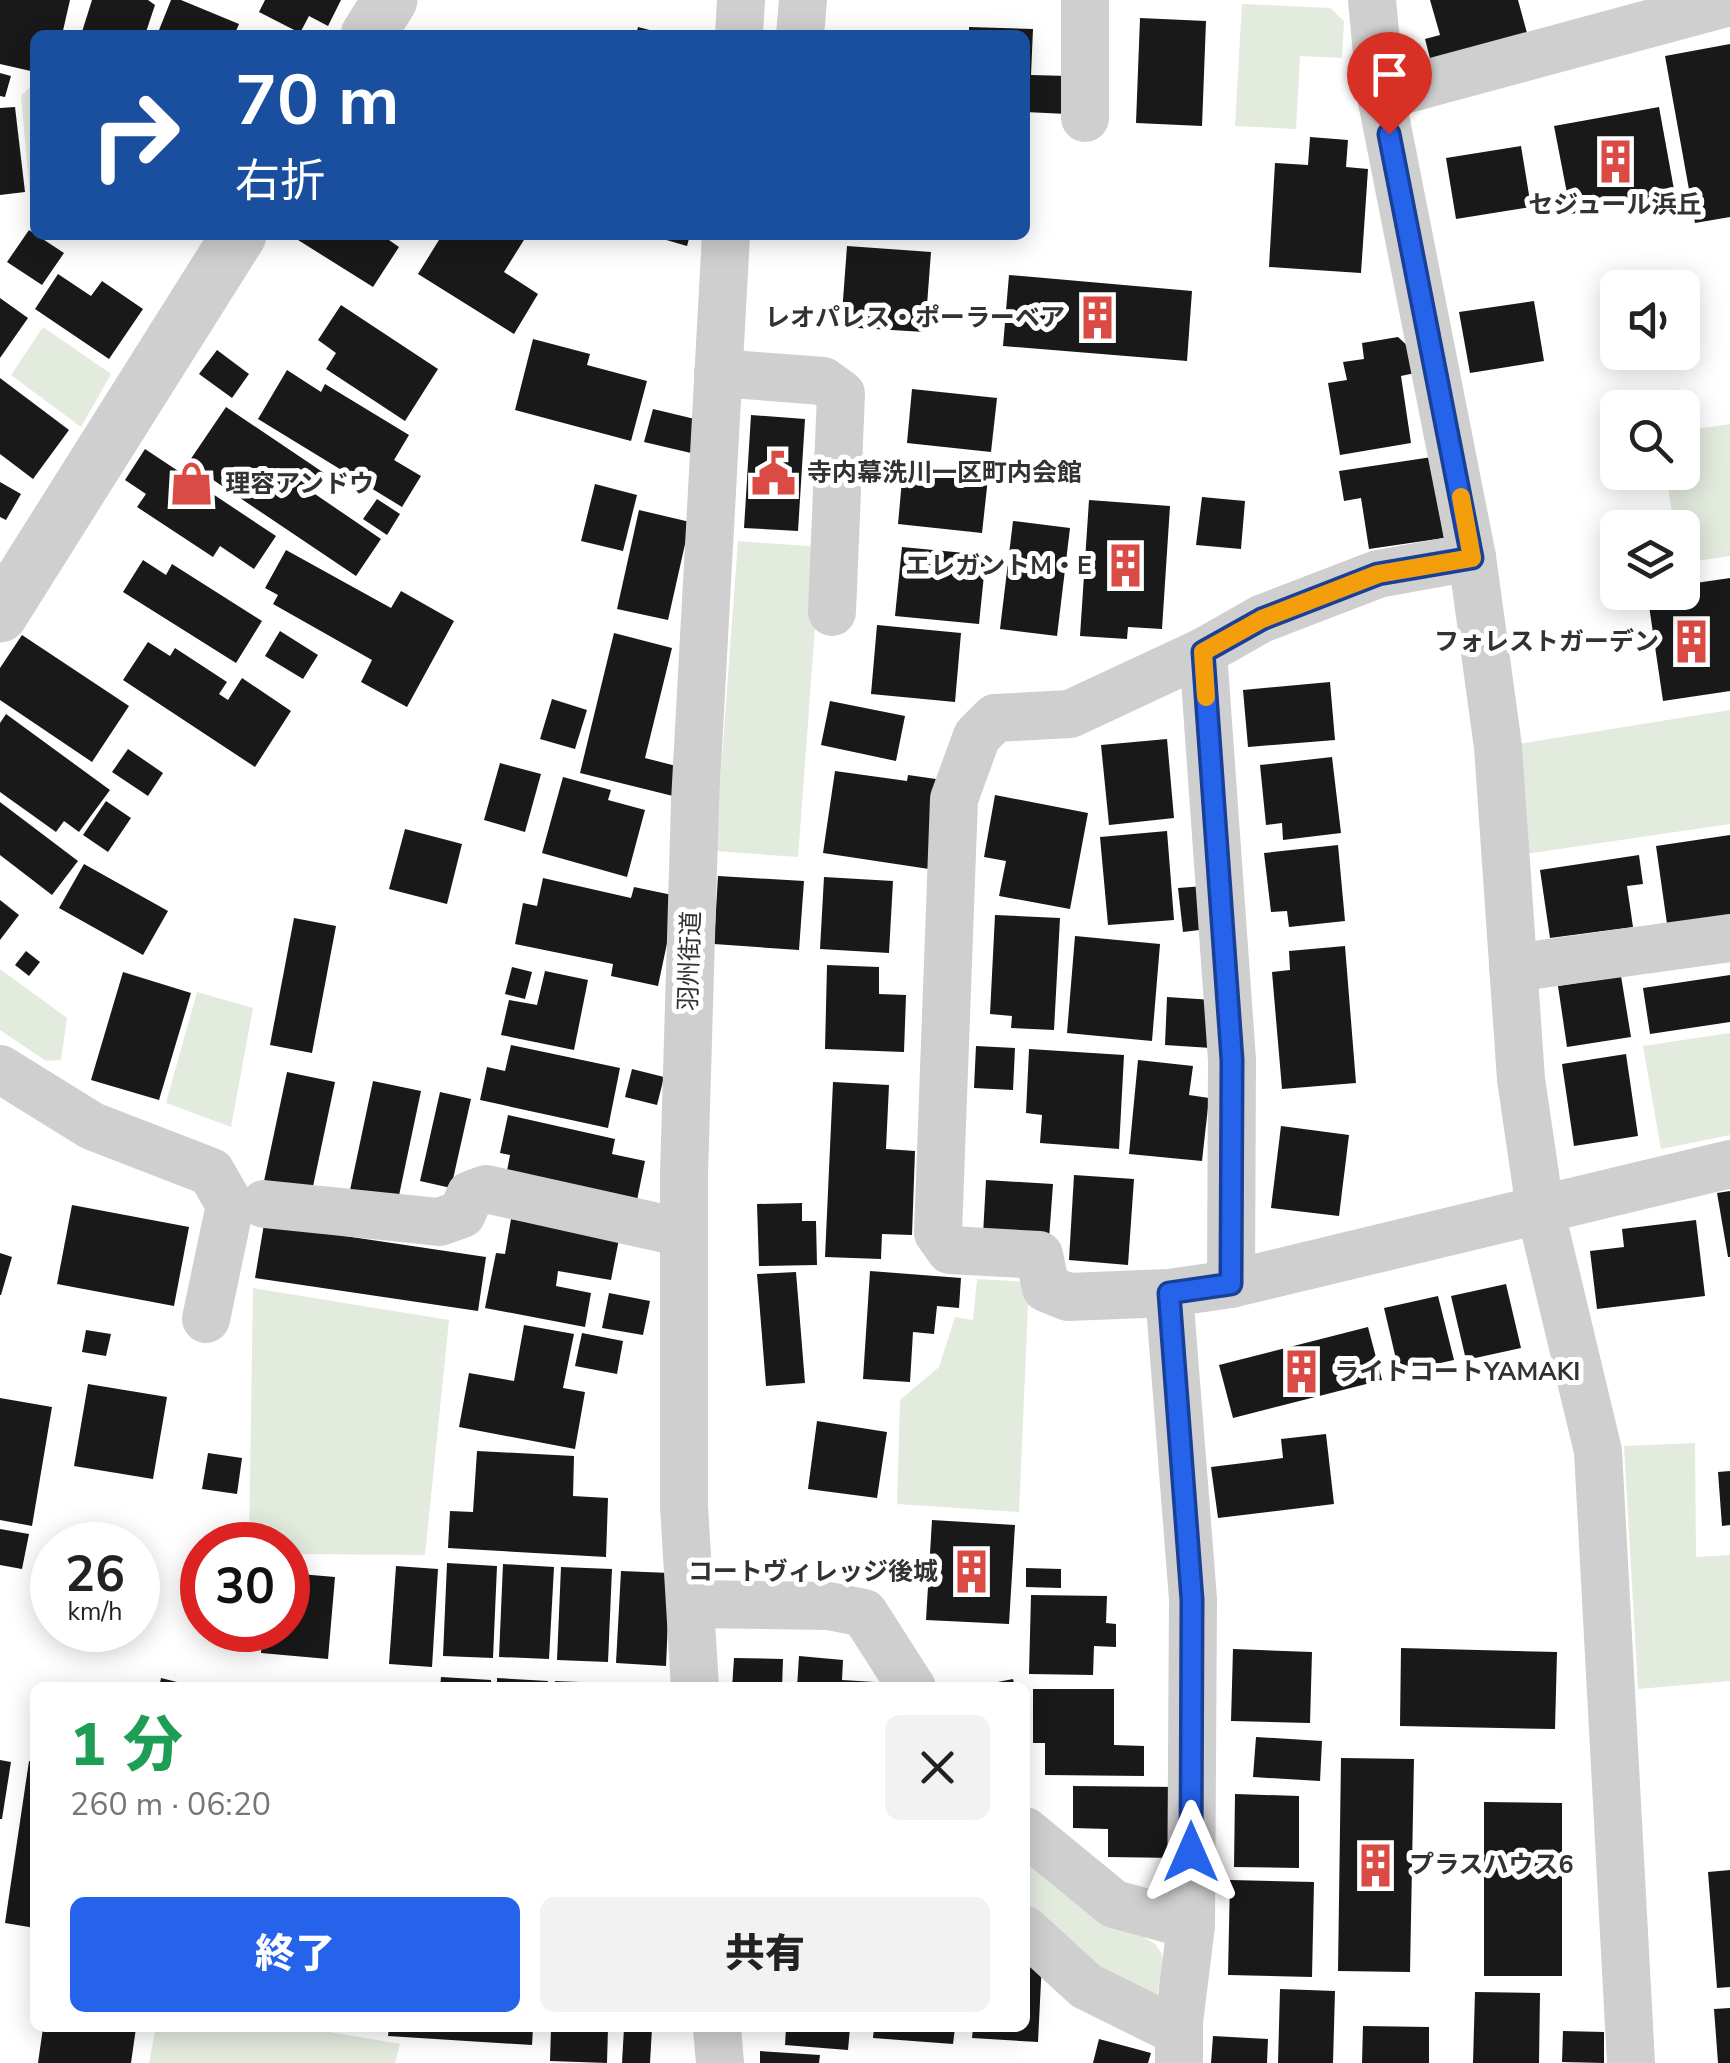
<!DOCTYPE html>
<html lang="ja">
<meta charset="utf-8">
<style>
body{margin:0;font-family:"Nunito Sans","Noto Sans JP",sans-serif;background:#f2f2f2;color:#222;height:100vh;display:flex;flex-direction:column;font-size:38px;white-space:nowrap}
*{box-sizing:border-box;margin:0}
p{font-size:32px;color:#767676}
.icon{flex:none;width:55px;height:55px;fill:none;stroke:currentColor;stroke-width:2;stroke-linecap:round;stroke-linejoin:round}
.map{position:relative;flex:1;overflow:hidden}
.details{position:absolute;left:30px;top:1682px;width:1000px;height:350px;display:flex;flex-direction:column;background:#fff;border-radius:15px;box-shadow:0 5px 25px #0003}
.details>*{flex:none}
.hud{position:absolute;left:30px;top:30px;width:1000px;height:210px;border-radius:15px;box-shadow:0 5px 25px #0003;background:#1a4fa0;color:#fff;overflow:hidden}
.tools{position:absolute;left:1600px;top:270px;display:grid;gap:20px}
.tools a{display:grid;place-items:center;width:100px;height:100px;border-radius:15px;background:#fff;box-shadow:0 5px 25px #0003;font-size:50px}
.speed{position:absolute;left:30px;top:1522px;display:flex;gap:20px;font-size:50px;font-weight:700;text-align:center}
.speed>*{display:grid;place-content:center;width:130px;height:130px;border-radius:50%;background:#fff;box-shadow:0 5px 25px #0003;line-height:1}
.speed small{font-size:25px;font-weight:400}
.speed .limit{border:15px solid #d22;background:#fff;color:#111}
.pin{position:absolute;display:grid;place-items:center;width:85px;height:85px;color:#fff;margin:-102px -42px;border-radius:50% 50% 50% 0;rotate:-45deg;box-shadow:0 0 10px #0007}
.pin .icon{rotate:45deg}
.me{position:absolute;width:110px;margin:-55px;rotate:0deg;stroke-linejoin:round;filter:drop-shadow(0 0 8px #0008)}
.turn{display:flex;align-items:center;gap:35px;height:210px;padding:0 40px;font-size:45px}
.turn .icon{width:130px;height:130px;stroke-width:2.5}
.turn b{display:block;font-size:70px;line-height:85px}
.round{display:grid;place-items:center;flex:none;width:105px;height:105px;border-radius:15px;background:#f2f2f2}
.headline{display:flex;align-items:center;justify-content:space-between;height:170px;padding:0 40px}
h1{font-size:60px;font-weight:800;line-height:75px;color:#1e9e55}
.button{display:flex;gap:20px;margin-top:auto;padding:20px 40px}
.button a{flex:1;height:115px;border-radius:15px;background:#2563eb;color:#fff;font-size:40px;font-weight:800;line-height:115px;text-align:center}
.button a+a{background:#f2f2f2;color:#222}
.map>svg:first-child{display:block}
.green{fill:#e3eade}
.building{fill:#191919}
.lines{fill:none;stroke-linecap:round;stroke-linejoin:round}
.minor{stroke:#cfcfcf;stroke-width:48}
.tertiary{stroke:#cfcfcf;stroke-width:55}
.route-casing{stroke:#184099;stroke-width:25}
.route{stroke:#2563eb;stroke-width:18}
.slow{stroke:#f59e0b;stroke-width:18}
.labels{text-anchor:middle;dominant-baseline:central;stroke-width:10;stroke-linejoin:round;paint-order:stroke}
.poi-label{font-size:25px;font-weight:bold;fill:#323232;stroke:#fff;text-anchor:end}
.street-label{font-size:25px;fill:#323232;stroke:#fff}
</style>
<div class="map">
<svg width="1730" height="2063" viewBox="0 0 1730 2063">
<rect width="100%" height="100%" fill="#fff"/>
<!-- green -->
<g class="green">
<path d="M1242,4L1330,8L1344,21L1342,58L1300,56L1296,129L1235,126Z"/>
<path d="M35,82V208L31,207L21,96Z"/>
<path d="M43,327L111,374L81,427L11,375Z"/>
<path d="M1730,424V556L1683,563L1682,528L1674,527L1666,473L1682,472L1683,431Z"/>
<path d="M738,541L821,547L798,857L715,851Z"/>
<path d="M1730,710V824L1525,854L1518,744Z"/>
<path d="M0,969L67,1018L61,1060L46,1061L0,1030Z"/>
<path d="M197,992L253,1008L231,1127L166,1103Z"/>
<path d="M1730,1033V1135L1661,1149L1643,1046Z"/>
<path d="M977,1279L1029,1282L1019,1512L897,1504L900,1400L939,1367L955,1317L973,1320Z"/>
<path d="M253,1288L449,1320L425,1555L288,1554V1545H249Z"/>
<path d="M1695,1443L1696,1557L1730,1555V1681L1638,1689L1624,1446Z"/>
<path d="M1025,1847L1101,1912L1155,1944L1162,1954L1165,1975L1155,1997L1140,2001L1025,1914Z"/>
<path d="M156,2028H306L400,2044L395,2063H149Z"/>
</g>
<!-- building -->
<g class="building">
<path d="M0,0H70L62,35H35V72L0,64Z"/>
<path d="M92,0H148L155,5L145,35H81Z"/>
<path d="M171,0H181L239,24L236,31L246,35H157Z"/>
<path d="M265,0H341L328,26L309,16L300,33L259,12Z"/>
<path d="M1430,0H1518L1530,44L1433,70L1425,39L1440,35Z"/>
<path d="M1140,18L1206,21L1202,126L1136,123Z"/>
<path d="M638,27L665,34V35H636Z"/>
<path d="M969,27L1033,29L1031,75L1069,76L1067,114L1025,112V35H969Z"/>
<path d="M1730,44V217L1695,223L1665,56Z"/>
<path d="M0,73L11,76L5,97L0,96Z"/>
<path d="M15,107L25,192L0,195V108Z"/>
<path d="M1659,107L1675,195L1571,214L1554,126Z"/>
<path d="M1310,137L1348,140L1346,167L1368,169L1361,273L1269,267L1275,163L1308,165Z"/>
<path d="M1521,146L1531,207L1456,219L1446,158Z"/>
<path d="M29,230L64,253L42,285L7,262Z"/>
<path d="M290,235H393L389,240L399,247L373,287Z"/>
<path d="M442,235L456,238L458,235H527L504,272L538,294L514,334L418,274Z"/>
<path d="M649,235H690L687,246Z"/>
<path d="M847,246L931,252L925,332L841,327Z"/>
<path d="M58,274L91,296L102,281L143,309L109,359L35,309Z"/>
<path d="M1009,275L1192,291L1187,361L1003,346Z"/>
<path d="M0,298L28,318L0,358Z"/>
<path d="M1534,301L1544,361L1470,373L1459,312Z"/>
<path d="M341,305L438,369L405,421L326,369L336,353L318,340Z"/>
<path d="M1398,337L1411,349L1415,373L1401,376L1411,443L1340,455L1328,383L1347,380L1343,362L1364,359L1362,343Z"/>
<path d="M533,339L590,354L587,365L647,381L631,441L515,410Z"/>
<path d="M217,350L249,374L232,398L199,374Z"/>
<path d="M287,370L321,392L325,384L409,435L394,460L421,476L402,507L258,419Z"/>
<path d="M0,378L69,430L33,479L0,454Z"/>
<path d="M912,389L997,398L991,452L907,443Z"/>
<path d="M226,407L324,473L312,492L381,539L356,576L188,463Z"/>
<path d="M653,409L699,420L691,453L644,442Z"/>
<path d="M751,415L805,419L798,531L744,528Z"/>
<path d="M145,449L276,536L254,569L220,546L213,557L137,507L146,494L125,480Z"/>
<path d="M1432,457L1444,538L1369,549L1361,498L1344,501L1339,471Z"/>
<path d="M903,469L988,478L982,533L898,524Z"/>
<path d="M0,482L21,494L6,520L0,517Z"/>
<path d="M595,484L637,495L623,551L581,541Z"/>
<path d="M1202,497L1245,501L1241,549L1196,545Z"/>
<path d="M377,499L400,514L387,535L363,519Z"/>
<path d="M1089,500L1170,506L1162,629L1128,627L1127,639L1080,636Z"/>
<path d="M639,510L690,522L668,620L617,609Z"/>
<path d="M1013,521L1070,528L1057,636L1000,629Z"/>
<path d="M902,547L986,555L979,624L895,616Z"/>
<path d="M286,550L391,608L401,591L454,621L407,707L361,682L372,660L273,604L278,595L265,588Z"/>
<path d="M143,560L166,575L172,564L262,621L236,663L123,592Z"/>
<path d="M1730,578V691L1663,701L1647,592H1682V585Z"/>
<path d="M877,625L961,633L955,702L871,694Z"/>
<path d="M280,631L318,655L303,679L265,656Z"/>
<path d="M614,633L672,648L645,758L680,767L673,796L580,773Z"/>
<path d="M22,635L129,706L92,762L0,700V668Z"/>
<path d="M148,642L170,656L175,648L227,682L219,694L228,700L242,678L291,711L255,767L123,680Z"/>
<path d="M1330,682L1335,740L1248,747L1243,690Z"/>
<path d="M552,699L587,710L575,749L540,739Z"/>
<path d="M830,701L905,716L896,761L821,745Z"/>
<path d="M6,714L110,790L79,832L64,821L56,832L0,792V723Z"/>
<path d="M1167,739L1174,818L1109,825L1101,745Z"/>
<path d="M128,749L163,773L148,796L112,772Z"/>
<path d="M1332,757L1341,833L1283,840L1282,823L1266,825L1260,765Z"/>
<path d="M500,763L541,774L525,832L484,820Z"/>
<path d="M835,771L907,781L908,775L943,780L929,869L823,853Z"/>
<path d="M563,777L611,790L608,800L645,810L627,877L542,853Z"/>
<path d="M995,795L1088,813L1070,909L999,896L1006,861L984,857Z"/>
<path d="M106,801L131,818L108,852L83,835Z"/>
<path d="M0,802L78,861L52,895L0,855Z"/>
<path d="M405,829L462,844L447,904L389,889Z"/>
<path d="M1167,831L1174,920L1108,925L1100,837Z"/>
<path d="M1730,835V915L1667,924L1656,846Z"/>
<path d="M1338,845L1345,921L1289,927L1287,911L1271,912L1264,853Z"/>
<path d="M1639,855L1643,884L1627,886L1633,927L1550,938L1540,870Z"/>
<path d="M84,864L168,911L143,955L59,908Z"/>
<path d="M718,876L804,881L799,950L714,944Z"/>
<path d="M824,877L893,881L889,953L820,949Z"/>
<path d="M543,878L631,898L634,887L677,896L658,986L611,976L613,964L515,944L523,903L537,906Z"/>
<path d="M1204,886L1208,929L1183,932L1178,888Z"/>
<path d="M0,900L19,915L0,940Z"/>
<path d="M995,915L1060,918L1054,1030L1011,1028L1012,1016L990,1014Z"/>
<path d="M294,918L336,926L312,1053L270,1045Z"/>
<path d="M1075,936L1160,944L1152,1041L1067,1033Z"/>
<path d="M1345,946L1356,1083L1282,1089L1272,972L1290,970L1289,951Z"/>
<path d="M26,951L40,962L29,976L15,965Z"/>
<path d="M827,965L879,967V994L906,995L904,1052L825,1049Z"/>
<path d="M512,967L532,972L525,999L505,994Z"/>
<path d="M545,971L588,980L574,1050L501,1035L509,1000L537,1005Z"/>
<path d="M123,972L191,993L159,1100L91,1080Z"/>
<path d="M1730,975V1022L1650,1034L1643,988Z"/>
<path d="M1621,976L1631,1037L1567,1047L1558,986Z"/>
<path d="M1167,997L1213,1000L1211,1048L1165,1045Z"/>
<path d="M511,1045L620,1068L608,1128L480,1100L487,1067L505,1071Z"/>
<path d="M976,1046L1015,1048L1013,1090L974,1088Z"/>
<path d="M1029,1049L1124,1055L1119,1149L1040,1143L1042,1115L1026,1113Z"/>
<path d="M1626,1054L1638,1136L1574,1146L1562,1064Z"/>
<path d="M1138,1060L1193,1066L1189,1095L1209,1098L1202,1161L1129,1154Z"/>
<path d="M632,1069L664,1077L657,1105L625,1097Z"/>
<path d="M287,1072L335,1082L311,1196L263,1186Z"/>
<path d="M373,1081L421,1091L397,1205L349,1195Z"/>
<path d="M833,1082L889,1085L886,1149L915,1151L912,1235L882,1234L881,1259L825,1257Z"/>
<path d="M440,1092L471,1099L451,1188L420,1181Z"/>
<path d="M508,1115L615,1139L612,1154L645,1161L636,1205L506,1176L510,1155L500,1153Z"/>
<path d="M1281,1126L1349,1135L1339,1216L1271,1208Z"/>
<path d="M1074,1175L1134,1179L1128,1265L1069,1260Z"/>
<path d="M986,1180L1053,1184L1049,1239L983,1235Z"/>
<path d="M1730,1191V1257H1728L1717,1193Z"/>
<path d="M802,1203V1221H816L817,1265L759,1266L757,1204Z"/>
<path d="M72,1205L189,1227L174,1306L57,1284Z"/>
<path d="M511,1219L619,1239L611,1280L558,1271L556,1286L591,1293L585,1327L485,1308L496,1253L505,1254Z"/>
<path d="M1696,1220L1705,1296L1597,1309L1590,1251L1624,1247L1622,1229Z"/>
<path d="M264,1224L486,1257L478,1311L255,1278Z"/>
<path d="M0,1253L12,1257L1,1295H0Z"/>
<path d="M870,1271L961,1278L959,1308L937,1306L934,1334L913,1332L910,1382L863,1379Z"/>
<path d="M796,1272L805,1383L766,1386L757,1274Z"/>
<path d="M1506,1284L1521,1348L1466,1360L1451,1296Z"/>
<path d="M609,1293L650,1301L643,1335L602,1328Z"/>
<path d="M1438,1296L1454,1360L1399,1372L1384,1308Z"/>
<path d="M524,1325L574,1334L563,1388L585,1392L575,1449L459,1427L469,1373L514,1381Z"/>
<path d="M1368,1327L1382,1380L1233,1418L1219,1365Z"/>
<path d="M86,1330L111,1334L106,1356L82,1352Z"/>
<path d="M582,1333L623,1341L617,1374L575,1366Z"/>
<path d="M88,1384L167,1397L153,1479L74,1466Z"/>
<path d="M0,1398L52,1407L32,1526L0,1520Z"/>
<path d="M817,1421L887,1432L877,1498L808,1489Z"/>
<path d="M1326,1434L1334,1504L1218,1518L1211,1467L1283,1458L1281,1439Z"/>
<path d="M477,1451L574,1456L573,1496L608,1498L606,1557L448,1548L450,1511L473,1512Z"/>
<path d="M208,1453L242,1458L237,1494L202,1489Z"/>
<path d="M1730,1471V1525L1722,1526L1718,1472Z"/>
<path d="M932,1520L1015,1525L1009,1624L926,1620Z"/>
<path d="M0,1529L29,1534L22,1569L0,1565Z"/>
<path d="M447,1563L497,1566L493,1658L443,1656Z"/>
<path d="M503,1564L554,1567L549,1659L499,1657Z"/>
<path d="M396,1566L438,1569L432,1667L389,1664Z"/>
<path d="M561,1567L612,1569L608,1662L557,1660Z"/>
<path d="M1026,1568L1061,1569V1588L1026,1587Z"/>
<path d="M621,1571L670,1573L666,1666L616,1663Z"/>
<path d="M288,1573L335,1577L328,1659L261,1653L263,1630H288Z"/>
<path d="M1031,1595L1107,1596L1106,1623L1116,1624V1647L1094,1646L1093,1675L1029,1674Z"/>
<path d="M1401,1648L1557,1652L1555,1729L1400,1726Z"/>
<path d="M1233,1649L1312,1652L1310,1723L1231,1721Z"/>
<path d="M799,1656L843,1660L842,1680L875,1682V1688H797Z"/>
<path d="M734,1658L783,1659L782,1688H732Z"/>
<path d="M441,1677L491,1680V1688H440Z"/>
<path d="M161,1678L193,1686L192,1688H159Z"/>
<path d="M497,1678L548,1681L547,1688H497Z"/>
<path d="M1013,1679L1015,1688H977V1686Z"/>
<path d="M555,1681L605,1683V1688H554Z"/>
<path d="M1033,1689H1114V1745L1144,1746V1776L1045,1775V1743H1033Z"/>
<path d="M1256,1737L1322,1741L1320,1781L1253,1777Z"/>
<path d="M1341,1758L1414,1759L1410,1972L1338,1971Z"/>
<path d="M0,1760L11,1762L2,1819H0Z"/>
<path d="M29,1761L35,1762V1928L5,1923Z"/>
<path d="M1073,1786L1178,1787L1177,1858L1108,1857V1829L1073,1828Z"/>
<path d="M1235,1794L1299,1796V1868L1234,1867Z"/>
<path d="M1484,1802L1562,1803V1976H1484Z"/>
<path d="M1730,1870V1987L1717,1988L1708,1872Z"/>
<path d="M1230,1880L1314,1882L1312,1977L1228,1975Z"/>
<path d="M1025,1960L1042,1961L1038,2042L972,2038L973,2028H1025Z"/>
<path d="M1280,1989L1335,1991L1333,2063H1278Z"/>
<path d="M1475,1992L1540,1993L1539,2063H1473Z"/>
<path d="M1730,2008V2063H1718L1714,2009Z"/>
<path d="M1363,2026L1429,2027V2063H1362Z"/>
<path d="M43,2028H136L131,2063H38Z"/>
<path d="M389,2028H533L532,2045L388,2036Z"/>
<path d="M551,2028H608L607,2063L550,2061Z"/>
<path d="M624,2028H652L650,2063H622Z"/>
<path d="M786,2028H850L848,2050L785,2045Z"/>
<path d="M874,2028H955L953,2044L873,2038Z"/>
<path d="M1563,2031L1604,2032V2063L1562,2062Z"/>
<path d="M1213,2036L1268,2039L1267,2063H1211Z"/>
<path d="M1099,2039L1151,2053L1148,2063H1093Z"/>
<path d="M760,2051L820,2055L819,2063H760Z"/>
</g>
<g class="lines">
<!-- minor -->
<g class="minor">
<path d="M1372,0L1381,96L1472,557L1498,747L1521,1079L1540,1209L1598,1451L1631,2063"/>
<path d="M739,35L741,0"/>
<path d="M800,35L803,0"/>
<path d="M1381,96L1730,2"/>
<path d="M1085,118V0"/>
<path d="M718,373L823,381L841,394L832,612"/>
<path d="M1472,557L1378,574L1261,619L1203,652L1070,714L995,718L977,736L954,799L938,1233L950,1250L1039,1255L1046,1288L1068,1297L1169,1293L1231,1284L1730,1164"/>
<path d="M1203,652L1232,1060L1231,1284"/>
<path d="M1513,968L1730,938"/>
<path d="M0,1069L92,1126L211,1172L230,1205L206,1319"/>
<path d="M264,1204L439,1222L462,1214L470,1195L486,1189L684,1233"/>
<path d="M1169,1293L1193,1599L1191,1925L1179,2022V2063"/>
<path d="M691,1604L829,1606L864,1613L912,1688"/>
<path d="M695,1688L684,1506V1175L695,802L726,235"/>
<path d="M1025,1831L1114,1904L1191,1925"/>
<path d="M1025,1930L1086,1986L1179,2032"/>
<path d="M717,2028L720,2063"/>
</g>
<!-- tertiary -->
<g class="tertiary">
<path d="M368,35L390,0"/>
<path d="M0,615L239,235"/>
</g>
</g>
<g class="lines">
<defs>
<path id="route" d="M1191,1852L1192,1600L1169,1293L1231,1284L1232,1060L1203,652L1262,619L1378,574L1472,558L1389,134"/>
</defs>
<!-- route casing -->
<use href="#route" class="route-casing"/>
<!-- route -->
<use href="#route" class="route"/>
<!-- slow -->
<path class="slow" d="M1206,697L1203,652L1262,619L1378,574L1472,558L1461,497"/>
</g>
<!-- icons -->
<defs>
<symbol id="building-bare" viewBox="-9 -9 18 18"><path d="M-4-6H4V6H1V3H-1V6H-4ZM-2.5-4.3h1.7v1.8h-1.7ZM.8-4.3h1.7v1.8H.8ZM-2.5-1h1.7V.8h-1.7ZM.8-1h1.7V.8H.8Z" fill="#d94b44" stroke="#fff" stroke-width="2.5" paint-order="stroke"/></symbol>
<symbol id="civic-bare" viewBox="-9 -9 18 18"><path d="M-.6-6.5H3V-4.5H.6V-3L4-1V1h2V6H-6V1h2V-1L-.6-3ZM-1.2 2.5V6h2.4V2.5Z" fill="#d94b44" stroke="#fff" stroke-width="2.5" paint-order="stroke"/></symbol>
<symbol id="shop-bare" viewBox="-9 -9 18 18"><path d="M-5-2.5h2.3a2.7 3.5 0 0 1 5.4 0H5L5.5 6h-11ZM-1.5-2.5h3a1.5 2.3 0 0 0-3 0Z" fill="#d94b44" stroke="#fff" stroke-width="2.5" paint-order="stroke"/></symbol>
</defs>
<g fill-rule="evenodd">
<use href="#building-bare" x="1584" y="130" width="63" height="63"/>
<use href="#building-bare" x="1066" y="286" width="63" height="63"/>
<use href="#civic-bare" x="742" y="442" width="63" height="63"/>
<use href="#shop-bare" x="160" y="452" width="63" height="63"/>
<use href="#building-bare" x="1094" y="534" width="63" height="63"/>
<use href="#building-bare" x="1660" y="610" width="63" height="63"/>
<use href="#building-bare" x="1270" y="1340" width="63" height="63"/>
<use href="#building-bare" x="940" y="1540" width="63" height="63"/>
<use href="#building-bare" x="1344" y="1834" width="63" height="63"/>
</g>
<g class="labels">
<!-- poi labels -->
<g class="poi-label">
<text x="1615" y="205" text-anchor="middle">セジュール浜丘</text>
<text x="1065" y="318">レオパレス・ポーラーベア</text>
<text x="807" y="473" text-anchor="start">寺内幕洗川一区町内会館</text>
<text x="225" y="484" text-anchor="start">理容アンドウ</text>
<text x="1092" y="566">エレガントM・E</text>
<text x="1659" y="642">フォレストガーデン</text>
<text x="1334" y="1372" text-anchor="start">ライトコートYAMAKI</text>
<text x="938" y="1572">コートヴィレッジ後城</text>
<text x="1409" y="1865" text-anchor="start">プラスハウス6</text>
</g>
<!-- street labels -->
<g class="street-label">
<text transform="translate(690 961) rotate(-88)">羽州街道</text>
</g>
</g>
</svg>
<div class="tools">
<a><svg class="icon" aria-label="sound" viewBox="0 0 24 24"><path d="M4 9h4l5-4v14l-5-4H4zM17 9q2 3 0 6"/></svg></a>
<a><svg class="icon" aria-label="search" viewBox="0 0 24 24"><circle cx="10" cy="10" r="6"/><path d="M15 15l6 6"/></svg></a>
<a><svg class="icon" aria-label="layers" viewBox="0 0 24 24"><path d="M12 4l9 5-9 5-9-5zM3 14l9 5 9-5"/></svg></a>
</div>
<div class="speed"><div>26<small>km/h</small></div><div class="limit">30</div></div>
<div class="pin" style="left:1389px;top:134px;background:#d93025"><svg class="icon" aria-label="arrive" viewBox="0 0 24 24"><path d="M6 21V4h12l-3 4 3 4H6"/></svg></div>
<svg class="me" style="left:1191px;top:1852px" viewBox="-20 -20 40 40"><path d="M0-17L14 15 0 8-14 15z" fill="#2563eb" stroke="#fff" stroke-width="4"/></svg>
<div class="hud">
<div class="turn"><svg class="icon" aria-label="right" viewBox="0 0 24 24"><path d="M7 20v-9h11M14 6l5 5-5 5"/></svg><div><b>70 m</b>右折</div></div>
</div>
<section class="details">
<div class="headline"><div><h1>1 分</h1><p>260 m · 06:20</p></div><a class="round"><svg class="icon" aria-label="close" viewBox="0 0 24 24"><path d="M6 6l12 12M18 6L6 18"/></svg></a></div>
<div class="button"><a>終了</a><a>共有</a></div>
</section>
</div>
